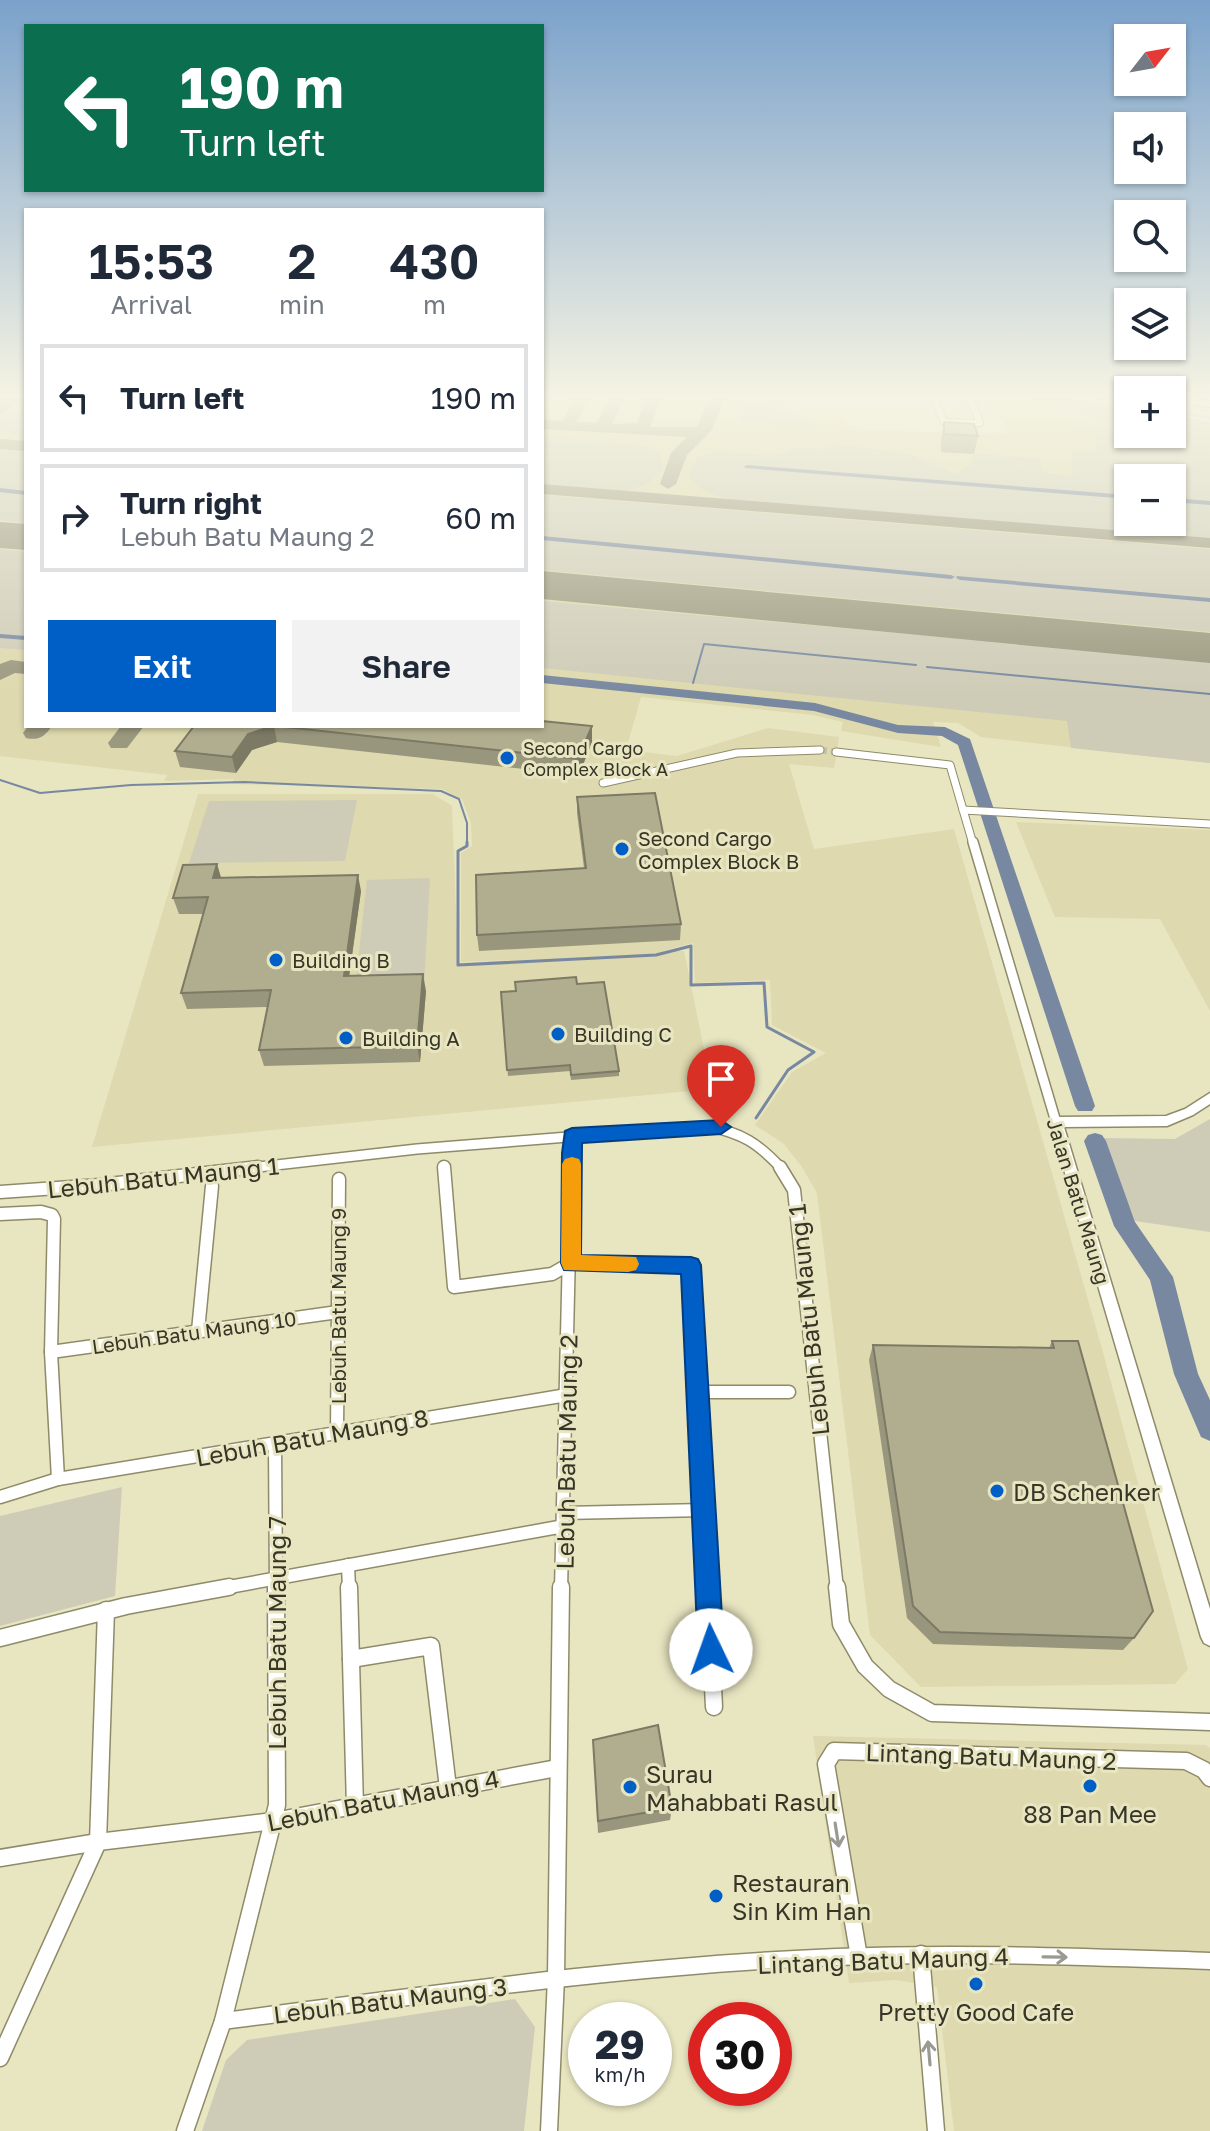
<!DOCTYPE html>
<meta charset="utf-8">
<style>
body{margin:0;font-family:"Golos Text",sans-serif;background:#f2f2f3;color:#1f2937;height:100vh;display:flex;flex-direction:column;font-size:30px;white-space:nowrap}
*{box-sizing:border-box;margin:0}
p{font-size:26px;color:#747a83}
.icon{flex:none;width:44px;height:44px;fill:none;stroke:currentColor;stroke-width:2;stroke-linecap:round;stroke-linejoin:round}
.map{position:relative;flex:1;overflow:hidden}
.drawer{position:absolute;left:24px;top:208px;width:520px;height:520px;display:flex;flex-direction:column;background:#fff;border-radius:0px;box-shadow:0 2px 6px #0004}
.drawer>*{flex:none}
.top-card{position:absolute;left:24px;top:24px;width:520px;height:168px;border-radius:0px;box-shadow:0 2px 6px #0004;background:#0b6e4f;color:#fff;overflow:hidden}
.needle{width:52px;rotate:59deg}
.tools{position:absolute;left:1114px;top:24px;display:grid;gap:16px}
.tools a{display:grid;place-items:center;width:72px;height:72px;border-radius:0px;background:#fff;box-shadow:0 2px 6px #0004;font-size:40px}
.speed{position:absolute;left:568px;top:2002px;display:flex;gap:16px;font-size:40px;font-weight:700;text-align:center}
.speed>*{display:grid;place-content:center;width:104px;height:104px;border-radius:50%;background:#fff;box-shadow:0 2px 6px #0004;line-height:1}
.speed small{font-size:20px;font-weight:400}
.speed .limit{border:12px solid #d22;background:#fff;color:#111}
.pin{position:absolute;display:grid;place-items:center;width:68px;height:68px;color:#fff;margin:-82px -34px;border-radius:50% 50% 50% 0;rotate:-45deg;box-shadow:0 0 8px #0007}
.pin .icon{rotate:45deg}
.me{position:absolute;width:88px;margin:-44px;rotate:357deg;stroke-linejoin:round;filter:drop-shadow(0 0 6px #0008)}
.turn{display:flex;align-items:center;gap:28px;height:168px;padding:0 24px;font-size:36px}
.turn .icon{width:104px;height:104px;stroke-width:2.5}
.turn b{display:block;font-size:56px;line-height:68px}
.eta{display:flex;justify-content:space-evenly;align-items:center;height:136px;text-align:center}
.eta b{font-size:48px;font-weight:600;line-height:56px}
.button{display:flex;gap:16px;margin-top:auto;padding:16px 24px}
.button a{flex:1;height:92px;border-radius:0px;background:#005fc7;color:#fff;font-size:32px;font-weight:600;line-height:92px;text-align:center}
.button a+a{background:#f2f2f3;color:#1f2937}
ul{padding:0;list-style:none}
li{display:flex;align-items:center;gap:24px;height:108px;margin:0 16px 12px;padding:0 8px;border:4px solid #e0e1e3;border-radius:0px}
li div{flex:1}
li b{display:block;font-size:30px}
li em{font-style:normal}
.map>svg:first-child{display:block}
.built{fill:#ded9ae;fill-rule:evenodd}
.green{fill:#ceccb7;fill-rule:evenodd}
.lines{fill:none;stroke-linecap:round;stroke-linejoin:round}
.stream-far1{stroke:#7888a0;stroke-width:2}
.stream{stroke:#7888a0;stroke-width:3}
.canal{fill:#7888a0;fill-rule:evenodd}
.river{fill:#7888a0;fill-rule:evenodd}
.taxiway{fill:#9a987e;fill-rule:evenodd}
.runway{fill:#9a987e;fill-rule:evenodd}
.minor-tunnel{stroke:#c4c2a2;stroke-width:7;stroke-dasharray:7 4;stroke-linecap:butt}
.minor-far4-casing{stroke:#8f8b69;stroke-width:8}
.minor-far3-casing{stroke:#8f8b69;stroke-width:9}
.minor-far2-casing{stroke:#8f8b69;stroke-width:12}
.minor-far1-casing{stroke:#8f8b69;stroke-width:15}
.minor-casing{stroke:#8f8b69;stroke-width:19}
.tertiary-casing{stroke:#8f8b69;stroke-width:3}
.trunk-casing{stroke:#fff;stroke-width:3}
.minor-far4{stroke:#fff;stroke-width:6}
.minor-far3{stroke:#fff;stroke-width:7}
.minor-far2{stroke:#fff;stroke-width:9}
.minor-far1{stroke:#fff;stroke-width:12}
.minor{stroke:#fff;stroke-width:16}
.tertiary{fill:#fff;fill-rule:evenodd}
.trunk{fill:#bad0f0;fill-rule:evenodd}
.wall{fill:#98967c}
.shaded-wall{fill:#7c7a65}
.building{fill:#b1ae90;stroke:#7c7a65;stroke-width:2}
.oneway{stroke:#9a9a93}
.route{fill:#005fc7;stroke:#003e81;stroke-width:2}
.slow{fill:#f59e0b}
.poi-dot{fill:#005fc7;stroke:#e8e5c1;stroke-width:3}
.labels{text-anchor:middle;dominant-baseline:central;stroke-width:6;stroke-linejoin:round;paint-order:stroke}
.far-poi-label{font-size:18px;fill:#363527;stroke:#e8e5c1;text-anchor:start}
.poi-label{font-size:20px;fill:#363527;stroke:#e8e5c1;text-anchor:start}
.street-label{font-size:20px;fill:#363527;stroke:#e8e5c1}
.near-street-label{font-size:24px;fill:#363527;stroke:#e8e5c1}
.near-poi-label{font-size:24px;fill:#363527;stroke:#e8e5c1;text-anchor:start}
</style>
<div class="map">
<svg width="1210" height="2131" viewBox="0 0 1210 2131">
<rect width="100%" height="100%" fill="#e8e5c1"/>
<!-- built -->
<g class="built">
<path d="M0,396H26V726H542V396H752L819,421L843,419L846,425H856L857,429L999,435L1010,433L985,396H1057L1128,407V434H1172V414L1210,420V763L981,737L958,723L933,722L941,747L841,731L843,722L813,715L641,697L626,750L677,756L768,728L839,737L834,768L789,764L814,849L954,829L1102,1349L1188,1669L1175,1684L921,1687L870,1635L817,1193L802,1167L784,1144L755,1125L792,1072L826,1053L772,1025L770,980L695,983L693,943L663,951H684L712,1089L92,1147L198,794H433L452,806L458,963L513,960L461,962V853L472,846L471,823L462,799L442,789L231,784L234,779L164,781L167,775L0,756ZM1128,478H1172V522H1128Z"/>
<path d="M1016,822L1210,830V1011L1160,919L1055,917Z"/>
<path d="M813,1736L1206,1745L1210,1748V2131H954L937,1987L896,1980L849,1983Z"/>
</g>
<!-- green -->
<g class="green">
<path d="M674,396C725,396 776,403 821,428L740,422L746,403Z"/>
<path d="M1023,396H1056L1128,407V426L1090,418Z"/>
<path d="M26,406V440L0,429V415Z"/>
<path d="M1172,414L1210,420V539L747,502C726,499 701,495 689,476L697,458L716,451L771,456L785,454L792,448L830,449L831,444L905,453L957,474L970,464L973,455L981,454L1039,459L1043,473L1073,476L1071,451H1096V433L1067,430L1087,426L1128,429V434H1172ZM1128,478H1172V522H1128Z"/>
<path d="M542,437L648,446L660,452L663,467C642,506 578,488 542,484Z"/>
<path d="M0,450L26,451V523L0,520Z"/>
<path d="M542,495L1210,549V632L542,570Z"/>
<path d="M0,549L26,552V650L0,648Z"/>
<path d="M542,601L1210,661V763L1071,748L1067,721L542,668Z"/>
<path d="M357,800L345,861L189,863L209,801Z"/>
<path d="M430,878L424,985L355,988L367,880Z"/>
<path d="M1210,1119V1232L1135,1221L1103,1138L1175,1139Z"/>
<path d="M122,1487L115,1596L0,1626V1516Z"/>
<path d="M515,1999L535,2027L524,2131H202L226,2060L247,2040Z"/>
</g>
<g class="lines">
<!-- stream-far1 -->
<g class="stream-far1">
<path d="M927,667L1210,694"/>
<path d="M693,683L704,644L916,665"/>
<path d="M0,780L40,793L131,785L244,782L441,791L459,799L467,823V844"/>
</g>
<!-- stream -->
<path class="stream" d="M467,842V846L458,851V965L656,955L691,946V985L764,983L767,1027L814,1052L788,1070L756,1118"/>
<!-- canal -->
<g class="canal">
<path d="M747,465L1128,495V499L745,468L744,467Z"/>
<path d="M0,488L26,491V495L0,492Z"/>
<path d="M1172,498L1210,501V505L1172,502Z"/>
<path d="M542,536L951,575L955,577L951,579L542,540Z"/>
<path d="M957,576L1210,598V602L960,580L956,578Z"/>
<path d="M0,634L26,636V640L0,638Z"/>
</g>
<!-- river -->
<g class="river">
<path d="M542,675L815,703L898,725L945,727L970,739L1095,1106L1092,1111H1078L1075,1106L958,745L942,736L898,733L814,711L542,683Z"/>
<path d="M1095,1133L1102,1135L1106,1141L1135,1222L1173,1277L1198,1374L1210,1400V1441L1201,1437L1174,1374L1150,1280L1114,1226L1084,1141L1088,1135Z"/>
</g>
<!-- taxiway -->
<g class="taxiway">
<path d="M8,396L26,397L0,414V402Z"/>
<path d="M576,396H591L576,422L597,423L610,396H625L612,424L637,423L647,396H662L650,427H697L709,401H719L722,404L712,430L687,455L676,484L668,489L660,484L671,453L687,437L542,429V419L563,421Z"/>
<path d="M0,439L26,441V451L0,449Z"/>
<path d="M542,484L1210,538V548L542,494Z"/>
<path d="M11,660L26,662V674L15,673L0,680V664Z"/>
<path d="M28,726H52C45,736 39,741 26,738L23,733Z"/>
<path d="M121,726H144L127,748H111L108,743Z"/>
</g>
<!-- runway -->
<g class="runway">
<path d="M0,522L26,524V550L0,548Z"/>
<path d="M542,571L1210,633V663L542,599Z"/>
</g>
<!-- minor-tunnel -->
<path class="minor-tunnel" d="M820,750L836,752"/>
<defs>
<g id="minor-far4">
<path d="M933,396L944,422L980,423L969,396"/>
<path d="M1172,398L1210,404"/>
</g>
<g id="minor-far3">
<path d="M836,752L950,765L973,844"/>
<path d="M603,783L737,753L820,750"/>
<path d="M963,810L1210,824"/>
</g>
<g id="minor-far2">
<path d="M973,842L1056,1122"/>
<path d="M444,1166V1169"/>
<path d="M241,1169L417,1149L707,1126C742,1133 758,1143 782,1169"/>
<path d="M571,1169L572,1136"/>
</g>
<g id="minor-far1">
<path d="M444,1167L454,1287L552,1274L571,1263L691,1265L708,1589"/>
<path d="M780,1167L794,1190L837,1589"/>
<path d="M0,1192L100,1185L258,1167"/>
<path d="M0,1214L41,1212L52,1215L54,1219L51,1352L58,1479"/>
<path d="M198,1331L212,1186"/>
<path d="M51,1352L338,1312"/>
<path d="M697,1392H789"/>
<path d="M337,1433L339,1179"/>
<path d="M275,1445L276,1589"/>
<path d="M0,1497L58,1479L567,1395"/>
<path d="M564,1513L704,1510"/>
<path d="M348,1565L349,1589"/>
<path d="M218,1589L564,1526"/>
<path d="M561,1589L571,1167"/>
</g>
<g id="minor">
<path d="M349,1587L355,1807"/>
<path d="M708,1587L714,1707"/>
<path d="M837,1587L841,1624L865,1666L889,1689L932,1713L1210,1722"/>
<path d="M0,1638L126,1606L229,1587"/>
<path d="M351,1659L431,1646L448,1788"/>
<path d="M0,1858L98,1842L274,1821L557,1768"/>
<path d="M921,1954L936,2131"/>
<path d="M859,1957L826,1764L834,1751L1186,1761L1204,1770L1210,1778"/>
<path d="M223,2021C426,1995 631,1965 836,1957C961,1952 1085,1957 1210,1961"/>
<path d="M0,2058L98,1842L106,1610"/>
<path d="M185,2131L223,2021L277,1805L276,1587"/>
<path d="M549,2131L556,1978L561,1587"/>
</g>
<path id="tertiary" d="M1210,1093V1104L1193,1115L1167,1126L1064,1127L1210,1609V1646L1204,1643L1201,1637L1050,1122L1052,1119L1056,1117L1166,1116L1185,1109Z"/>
<g id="trunk">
<path d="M1080,396L1128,401V405L1084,398Z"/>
<path d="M1172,409L1210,416V420L1172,413Z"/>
</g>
</defs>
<!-- minor-far4 casing -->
<use href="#minor-far4" class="minor-far4-casing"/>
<!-- minor-far3 casing -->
<use href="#minor-far3" class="minor-far3-casing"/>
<!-- minor-far2 casing -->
<use href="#minor-far2" class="minor-far2-casing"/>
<!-- minor-far1 casing -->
<use href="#minor-far1" class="minor-far1-casing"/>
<!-- minor casing -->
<use href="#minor" class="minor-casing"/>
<!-- tertiary casing -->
<use href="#tertiary" class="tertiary-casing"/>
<!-- trunk casing -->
<use href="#trunk" class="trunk-casing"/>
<!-- minor-far4 -->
<use href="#minor-far4" class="minor-far4"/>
<!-- minor-far3 -->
<use href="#minor-far3" class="minor-far3"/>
<!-- minor-far2 -->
<use href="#minor-far2" class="minor-far2"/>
<!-- minor-far1 -->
<use href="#minor-far1" class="minor-far1"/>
<!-- minor -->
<use href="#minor" class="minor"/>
<!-- tertiary -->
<use href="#tertiary" class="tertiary"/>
<!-- trunk -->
<use href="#trunk" class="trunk"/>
</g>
<!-- wall -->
<g class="wall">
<path d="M944,422L978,436L974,454L941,452V440Z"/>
<path d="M194,726H542L592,742L579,775L277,742L252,750L236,773L180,767L175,751Z"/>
<path d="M577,797L681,924L680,940L479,951L477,935L584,868L577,813Z"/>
<path d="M217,864L221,878L361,891L349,976L426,991L420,1062L264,1066L259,1050L268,1007L187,1009L181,993L203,914H179L173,898Z"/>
<path d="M577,984L619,1071V1076L571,1080L570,1071L508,1076L501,992Z"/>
<path d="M1052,1341L1134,1638L1123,1650L933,1644L907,1618L869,1360L873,1345L1049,1348Z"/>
<path d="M593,1740L672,1808L670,1820L598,1833Z"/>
</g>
<!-- shaded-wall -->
<g class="shaded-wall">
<path d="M274,726L277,742L252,750L236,773L232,757L248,734Z"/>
<path d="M592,726V742L579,775L578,759Z"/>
<path d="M217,864L222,881L213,878Z"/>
<path d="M358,875L361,891L347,992L344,976Z"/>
<path d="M423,974L426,991L420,1062L417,1046Z"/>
</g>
<!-- building -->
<g class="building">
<path d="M944,422L974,424L978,436L944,434Z"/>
<path d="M542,721L592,726L578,759L276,726H542Z"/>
<path d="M194,726H273L248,734L232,757L175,751Z"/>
<path d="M655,793L681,924L477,935L476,875L586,868L577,797Z"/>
<path d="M217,864L213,878L358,875L344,976L423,974L417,1046L259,1050L271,990L181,993L208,897L173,898L183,865Z"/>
<path d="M576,977L577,984L604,982L619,1071L571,1075L570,1065L507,1070L501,992L516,991L515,982Z"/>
<path d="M1052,1341H1078L1153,1611L1134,1638L940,1632L913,1606L873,1345L1054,1348Z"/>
<path d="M658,1725L672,1808L598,1821L593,1740Z"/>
</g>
<!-- one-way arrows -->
<defs><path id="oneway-shaft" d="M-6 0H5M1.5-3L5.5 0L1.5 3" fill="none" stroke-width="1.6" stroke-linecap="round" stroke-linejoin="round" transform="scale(2)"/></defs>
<g class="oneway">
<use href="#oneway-shaft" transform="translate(837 1835) rotate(81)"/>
<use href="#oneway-shaft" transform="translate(1055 1957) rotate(1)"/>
<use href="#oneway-shaft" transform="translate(929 2053) rotate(-95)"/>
</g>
<!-- sky -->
<linearGradient id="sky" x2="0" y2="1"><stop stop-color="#7ba2cb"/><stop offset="0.57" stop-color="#f5f3e3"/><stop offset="1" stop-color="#f5f3e3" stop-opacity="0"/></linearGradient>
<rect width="1210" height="695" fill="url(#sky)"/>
<!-- route -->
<path class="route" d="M721,1120L731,1127L721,1134L582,1143L581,1255L691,1257L698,1259L701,1265L724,1650L721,1660L711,1663L702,1660L698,1650L681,1274L564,1270L561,1263L562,1153L565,1131L572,1128Z"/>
<!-- slow -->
<path class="slow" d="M572,1157L579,1159L581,1164V1255L636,1257L639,1264L636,1270L628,1272L564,1270L561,1263L562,1164L565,1159Z"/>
<!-- markers -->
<g class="poi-dot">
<circle cx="507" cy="758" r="8"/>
<circle cx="622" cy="849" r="8"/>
<circle cx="276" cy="960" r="8"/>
<circle cx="558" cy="1034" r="8"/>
<circle cx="346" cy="1038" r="8"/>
<circle cx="997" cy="1491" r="8"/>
<circle cx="1090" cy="1786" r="8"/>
<circle cx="630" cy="1787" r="8"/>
<circle cx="716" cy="1896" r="8"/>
<circle cx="976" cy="1984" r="8"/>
</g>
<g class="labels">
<!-- far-poi labels -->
<g class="far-poi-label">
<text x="523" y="748">Second Cargo<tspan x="523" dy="21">Complex Block A</tspan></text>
</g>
<!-- poi labels -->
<g class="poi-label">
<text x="638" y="838">Second Cargo<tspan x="638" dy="23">Complex Block B</tspan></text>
<text x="292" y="960">Building B</text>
<text x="574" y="1034">Building C</text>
<text x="362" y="1038">Building A</text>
</g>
<!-- street labels -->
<g class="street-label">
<text transform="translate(1079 1201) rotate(73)">Jalan Batu Maung</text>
<text transform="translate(338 1306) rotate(-90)">Lebuh Batu Maung 9</text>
<text transform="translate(194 1332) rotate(-8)">Lebuh Batu Maung 10</text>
</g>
<!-- near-street labels -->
<g class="near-street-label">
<text transform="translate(163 1177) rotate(-6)">Lebuh Batu Maung 1</text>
<text transform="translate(808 1320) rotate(-96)">Lebuh Batu Maung 1</text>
<text transform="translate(312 1437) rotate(-10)">Lebuh Batu Maung 8</text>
<text transform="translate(566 1452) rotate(-89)">Lebuh Batu Maung 2</text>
<text transform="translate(276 1633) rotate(-90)">Lebuh Batu Maung 7</text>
<text transform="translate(991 1756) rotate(2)">Lintang Batu Maung 2</text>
<text transform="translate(383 1800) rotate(-11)">Lebuh Batu Maung 4</text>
<text transform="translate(883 1960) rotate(-2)">Lintang Batu Maung 4</text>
<text transform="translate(390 2000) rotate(-7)">Lebuh Batu Maung 3</text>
</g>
<!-- near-poi labels -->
<g class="near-poi-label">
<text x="1013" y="1491">DB Schenker</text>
<text x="646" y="1773">Surau<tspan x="646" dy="28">Mahabbati Rasul</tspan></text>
<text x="1090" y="1813" text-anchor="middle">88 Pan Mee</text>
<text x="732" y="1882">Restauran<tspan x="732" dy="28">Sin Kim Han</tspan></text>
<text x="976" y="2011" text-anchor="middle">Pretty Good Cafe</text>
</g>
</g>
</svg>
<div class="tools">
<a><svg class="needle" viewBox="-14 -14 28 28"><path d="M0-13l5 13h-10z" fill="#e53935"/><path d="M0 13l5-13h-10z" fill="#747a83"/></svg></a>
<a><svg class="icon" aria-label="sound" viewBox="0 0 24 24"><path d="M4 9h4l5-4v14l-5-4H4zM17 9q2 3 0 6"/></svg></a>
<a><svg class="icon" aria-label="search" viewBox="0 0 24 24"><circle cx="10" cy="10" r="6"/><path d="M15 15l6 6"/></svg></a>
<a><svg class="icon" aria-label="layers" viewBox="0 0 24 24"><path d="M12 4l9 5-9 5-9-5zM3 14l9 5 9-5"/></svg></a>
<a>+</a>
<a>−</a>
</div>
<div class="speed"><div>29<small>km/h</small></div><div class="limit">30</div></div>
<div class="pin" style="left:721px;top:1127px;background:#d93025"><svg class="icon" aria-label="arrive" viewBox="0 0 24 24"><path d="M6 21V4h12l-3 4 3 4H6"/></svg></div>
<svg class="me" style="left:711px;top:1650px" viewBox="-20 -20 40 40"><circle r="19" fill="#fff"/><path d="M0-13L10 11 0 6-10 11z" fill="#005fc7"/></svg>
<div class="top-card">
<div class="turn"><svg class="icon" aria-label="left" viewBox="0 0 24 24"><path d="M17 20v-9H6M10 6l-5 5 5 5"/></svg><div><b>190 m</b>Turn left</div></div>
</div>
<section class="drawer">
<div class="eta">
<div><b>15:53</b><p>Arrival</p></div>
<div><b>2</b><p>min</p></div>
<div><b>430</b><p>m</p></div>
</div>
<ul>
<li><svg class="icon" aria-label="left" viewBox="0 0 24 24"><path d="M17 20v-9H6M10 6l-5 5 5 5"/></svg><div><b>Turn left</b></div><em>190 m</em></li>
<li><svg class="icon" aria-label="right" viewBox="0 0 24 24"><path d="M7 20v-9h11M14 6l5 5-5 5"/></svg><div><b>Turn right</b><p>Lebuh Batu Maung 2</p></div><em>60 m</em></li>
</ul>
<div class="button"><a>Exit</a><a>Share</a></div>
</section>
</div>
